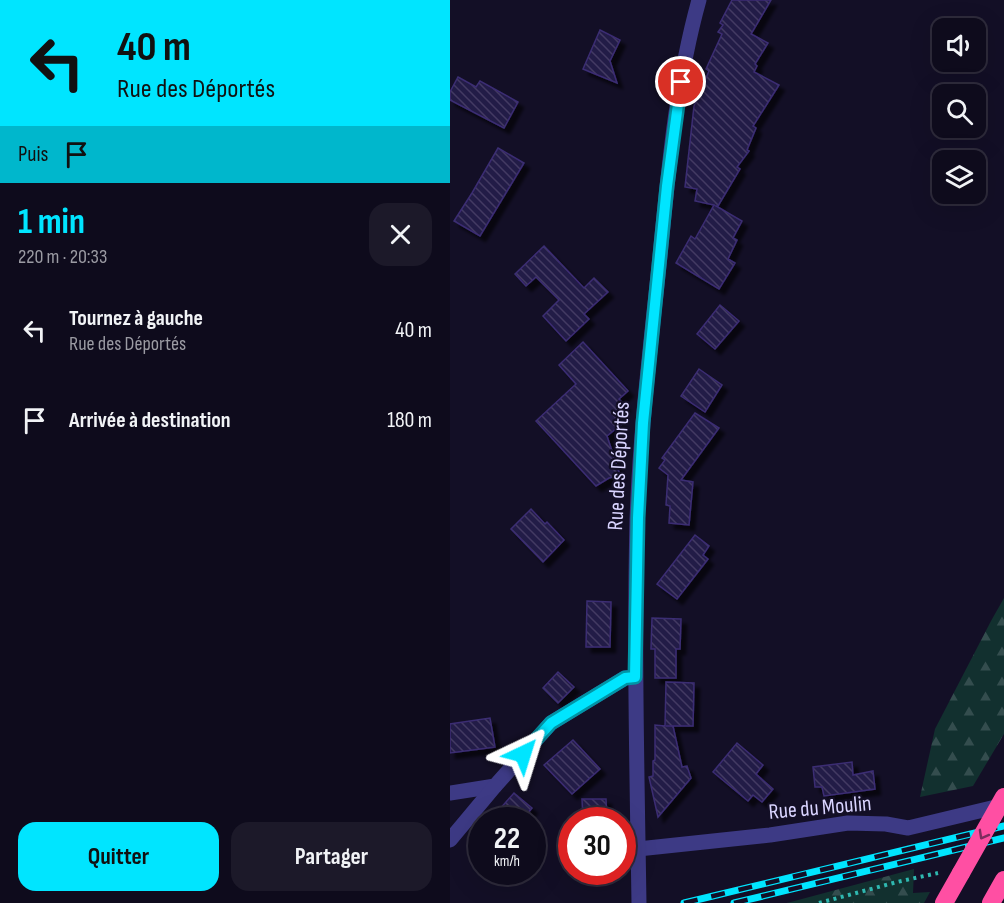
<!DOCTYPE html>
<html lang="fr">
<meta charset="utf-8">
<style>
body{margin:0;font-family:"Sofia Sans Condensed",sans-serif;background:#1c1929;color:#f1f3f6;height:100vh;display:flex;flex-direction:column;font-size:22px;white-space:nowrap}
*{box-sizing:border-box;margin:0}
p{font-size:20px;color:#9b9ba3}
.icon{flex:none;width:33px;height:33px;fill:none;stroke:currentColor;stroke-width:2;stroke-linecap:round;stroke-linejoin:round}
.map{position:relative;flex:1;overflow:hidden}
.sheet{display:flex;flex-direction:column;background:#0e0b1c;width:450px}
.sheet>*{flex:none}
.hud{background:#00e5ff;color:#111;overflow:hidden}
.controls{position:absolute;left:482px;top:18px;display:grid;gap:12px}
.controls a{display:grid;place-items:center;width:54px;height:54px;border-radius:12px;background:#0e0b1c;box-shadow:0 6px 24px #0002,0 0 0 2px #2e2b3b;font-size:30px}
.speed{position:absolute;left:18px;top:807px;display:flex;gap:12px;font-size:30px;font-weight:700;text-align:center}
.speed>*{display:grid;place-content:center;width:78px;height:78px;border-radius:50%;background:#0e0b1c;box-shadow:0 6px 24px #0002,0 0 0 2px #2e2b3b;line-height:1}
.speed small{font-size:15px;font-weight:400}
.speed .limit{border:9px solid #d22;background:#fff;color:#111}
.pin{position:absolute;display:grid;place-items:center;width:51px;height:51px;color:#fff;margin:-26px;border:3px solid #fff;border-radius:50%;box-shadow:0 2px 6px #0007}
.me{position:absolute;width:66px;margin:-33px;rotate:41deg;stroke-linejoin:round;filter:drop-shadow(0 0 4px #0008)}
.turn{display:flex;align-items:center;gap:21px;height:126px;padding:0 18px;font-size:27px}
.turn .icon{width:78px;height:78px;stroke-width:2.5}
.turn b{display:block;font-size:42px;line-height:51px}
.then{display:flex;align-items:center;height:57px;padding:0 18px;background:#0003;gap:12px;font-size:22px}
.round{display:grid;place-items:center;flex:none;width:63px;height:63px;border-radius:18px;background:#1c1929}
.headline{display:flex;align-items:center;justify-content:space-between;height:102px;padding:0 18px}
h1{font-size:36px;font-weight:700;line-height:45px;color:#00e5ff}
.primary-button{display:flex;gap:12px;margin-top:auto;padding:12px 18px}
.primary-button a{flex:1;height:69px;border-radius:18px;background:#00e5ff;color:#111;font-size:24px;font-weight:700;line-height:69px;text-align:center}
.primary-button a+a{background:#1c1929;color:#f1f3f6}
ul{padding:0;list-style:none}
li{display:flex;align-items:center;gap:18px;height:90px;padding:0 18px}
li div{flex:1}
li b{display:block;font-size:22px}
li em{font-style:normal}
main{display:flex;flex:1;min-height:0}
.map>svg:first-child{display:block}
.forest{fill:url(#forest-firs)}
.building{fill:url(#building-back-hatch);stroke:#3b2d73;stroke-width:1.5;filter:url(#shadow)}
.lines{fill:none;stroke-linecap:round;stroke-linejoin:round}
.path{stroke:#2fb8b0;stroke-width:4;stroke-dasharray:3 4.5;stroke-linecap:butt}
.minor{stroke:#3d3a85;stroke-width:15}
.highway{stroke:#ff4fa3;stroke-width:18}
.rail-casing{stroke:#00e5ff;stroke-width:7}
.rail{stroke:#130f26;stroke-width:4.5;stroke-dasharray:14;stroke-linecap:butt}
.highway-bridge{stroke:#ff4fa3;stroke-width:18}
.oneway{stroke:#7d2c5e}
.route-casing{stroke:#0095a6;stroke-width:15}
.route{stroke:#00e5ff;stroke-width:10}
.labels{text-anchor:middle;dominant-baseline:central;stroke-width:4.5;stroke-linejoin:round;paint-order:stroke}
.street-label{font-size:22px;fill:#d9d4ff;stroke:#130f26}
</style>
<main>
<section class="sheet">
<div class="hud">
<div class="turn"><svg class="icon" aria-label="left" viewBox="0 0 24 24"><path d="M17 20v-9H6M10 6l-5 5 5 5"/></svg><div><b>40 m</b>Rue des Déportés</div></div>
<div class="then">Puis<svg class="icon" aria-label="arrive" viewBox="0 0 24 24"><path d="M6 21V4h12l-3 4 3 4H6"/></svg></div>
</div>
<div class="headline"><div><h1>1 min</h1><p>220 m · 20:33</p></div><a class="round"><svg class="icon" aria-label="close" viewBox="0 0 24 24"><path d="M6 6l12 12M18 6L6 18"/></svg></a></div>
<ul>
<li><svg class="icon" aria-label="left" viewBox="0 0 24 24"><path d="M17 20v-9H6M10 6l-5 5 5 5"/></svg><div><b>Tournez à gauche</b><p>Rue des Déportés</p></div><em>40 m</em></li>
<li><svg class="icon" aria-label="arrive" viewBox="0 0 24 24"><path d="M6 21V4h12l-3 4 3 4H6"/></svg><div><b>Arrivée à destination</b></div><em>180 m</em></li>
</ul>
<div class="primary-button"><a>Quitter</a><a>Partager</a></div>
</section>
<div class="map">
<svg width="554" height="903" viewBox="0 0 554 903">
<defs>
<pattern id="forest-firs" width="22" height="20" patternUnits="userSpaceOnUse" patternTransform="scale(1.5)"><rect width="22" height="20" fill="#12302f"/><path d="M5 1l3.5 6h-7zM16 11l3.5 6h-7z" fill="#344d4e"/></pattern>
<pattern id="building-back-hatch" width="6" height="6" patternUnits="userSpaceOnUse" patternTransform="scale(1.5)"><rect width="6" height="6" fill="#241b47"/><path d="M-1 5l2 2M0 0l6 6M5-1l2 2" fill="none" stroke="#433b63"/></pattern>
<filter id="shadow"><feDropShadow dx="5.5" dy="5.5" stdDeviation="1.5" flood-color="#0009"/></filter>
</defs>
<rect width="100%" height="100%" fill="#130f26"/>
<!-- forest -->
<g class="forest">
<path d="M554,598V734L523,786L470,797L485,729L541,621Z"/>
<path d="M464,869L463,893L480,892L474,903H337Z"/>
</g>
<!-- building -->
<g class="building">
<path d="M282,0H321L301,34L318,43L305,64L307,66L304,72L329,85L303,126L306,128L297,150L299,151L287,167L290,169L268,206H266L292,221L283,238L287,240L278,259L285,263L269,289L226,263L241,236L245,239L264,205L245,201L247,189L235,187L244,106L259,71L256,69L272,34L268,32L273,25L270,23Z"/>
<path d="M150,30L170,40L160,61L167,83L133,69Z"/>
<path d="M8,77L26,87L30,81L68,102L54,128L0,100V92Z"/>
<path d="M48,148L74,163L30,236L4,221L22,193Z"/>
<path d="M94,246L134,288L144,278L158,292L134,314L139,319L116,341L93,316L109,300L86,277L76,286L65,274Z"/>
<path d="M270,305L289,321L265,349L247,334Z"/>
<path d="M133,342L178,391L169,399L175,406L165,416L172,424L157,436L170,475L159,478L146,486L86,421L126,384L109,365Z"/>
<path d="M249,369L272,385L255,412L231,396Z"/>
<path d="M245,413L269,428L231,480L243,482L239,525L219,523L220,506L216,505L218,475L209,468L215,460L212,458Z"/>
<path d="M81,509L95,524L97,522L114,540L93,562L61,529Z"/>
<path d="M245,535L259,546L253,555L258,559L227,599L207,584Z"/>
<path d="M137,601L161,602L160,647H136Z"/>
<path d="M202,618L231,619L230,649H226V678H205V649H201Z"/>
<path d="M108,672L124,687L108,703L93,688Z"/>
<path d="M216,682L244,683L243,726H216H223L232,767L237,766L241,778L208,817L199,777L203,776V761L205,760V725L215,726Z"/>
<path d="M40,718L45,747L0,753V724Z"/>
<path d="M123,740L150,769L122,794L94,765Z"/>
<path d="M287,743L313,765L306,774L323,789L312,802L303,795L298,801L263,772Z"/>
<path d="M402,762L403,775L423,771L425,789L374,796L372,787H365L363,767Z"/>
<path d="M64,793L82,808L72,820H40Z"/>
<path d="M132,799H156L157,820H133Z"/>
</g>
<g class="lines">
<!-- path -->
<path class="path" d="M369,903L447,882L488,873"/>
<!-- minor -->
<g class="minor">
<path d="M0,793L45,786L101,723L175,678L185,677"/>
<path d="M0,840L45,786"/>
<path d="M188,849L320,835L398,823L436,824L458,828L554,805"/>
<path d="M189,903C187,775 184,648 187,520C190,435 200,350 209,266C218,177 225,86 249,0"/>
</g>
<!-- highway -->
<g class="highway">
<path d="M494,903L511,873"/>
<path d="M541,903L554,880"/>
</g>
<defs>
<g id="rail">
<path d="M234,903L554,826"/>
<path d="M284,903L554,838"/>
</g>
</defs>
<!-- rail casing -->
<use href="#rail" class="rail-casing"/>
<!-- rail -->
<use href="#rail" class="rail"/>
<!-- highway-bridge -->
<path class="highway-bridge" d="M511,873L554,797"/>
</g>
<!-- one-way arrows -->
<defs><path id="oneway-chevron" d="M-2-3.5L2.5 0L-2 3.5" fill="none" stroke-width="1.6" stroke-linecap="round" stroke-linejoin="round" transform="scale(1.5)"/></defs>
<use class="oneway" href="#oneway-chevron" transform="translate(533 835) rotate(119)"/>
<g class="lines">
<defs>
<path id="route" d="M73,754L101,723L175,678L185,677L188,518L193,423L217,186L231,82"/>
</defs>
<!-- route casing -->
<use href="#route" class="route-casing"/>
<!-- route -->
<use href="#route" class="route"/>
</g>
<g class="labels">
<!-- street labels -->
<g class="street-label">
<text transform="translate(169 466) rotate(-87)">Rue des Déportés</text>
<text transform="translate(370 808) rotate(-5)">Rue du Moulin</text>
</g>
</g>
</svg>
<div class="controls">
<a><svg class="icon" aria-label="sound" viewBox="0 0 24 24"><path d="M4 9h4l5-4v14l-5-4H4zM17 9q2 3 0 6"/></svg></a>
<a><svg class="icon" aria-label="search" viewBox="0 0 24 24"><circle cx="10" cy="10" r="6"/><path d="M15 15l6 6"/></svg></a>
<a><svg class="icon" aria-label="layers" viewBox="0 0 24 24"><path d="M12 4l9 5-9 5-9-5zM3 14l9 5 9-5"/></svg></a>
</div>
<div class="speed"><div>22<small>km/h</small></div><div class="limit">30</div></div>
<div class="pin" style="left:231px;top:82px;background:#d93025"><svg class="icon" aria-label="arrive" viewBox="0 0 24 24"><path d="M6 21V4h12l-3 4 3 4H6"/></svg></div>
<svg class="me" style="left:73px;top:754px" viewBox="-20 -20 40 40"><path d="M0-17L14 15 0 8-14 15z" fill="#00e5ff" stroke="#fff" stroke-width="4"/></svg>
</div>
</main>
